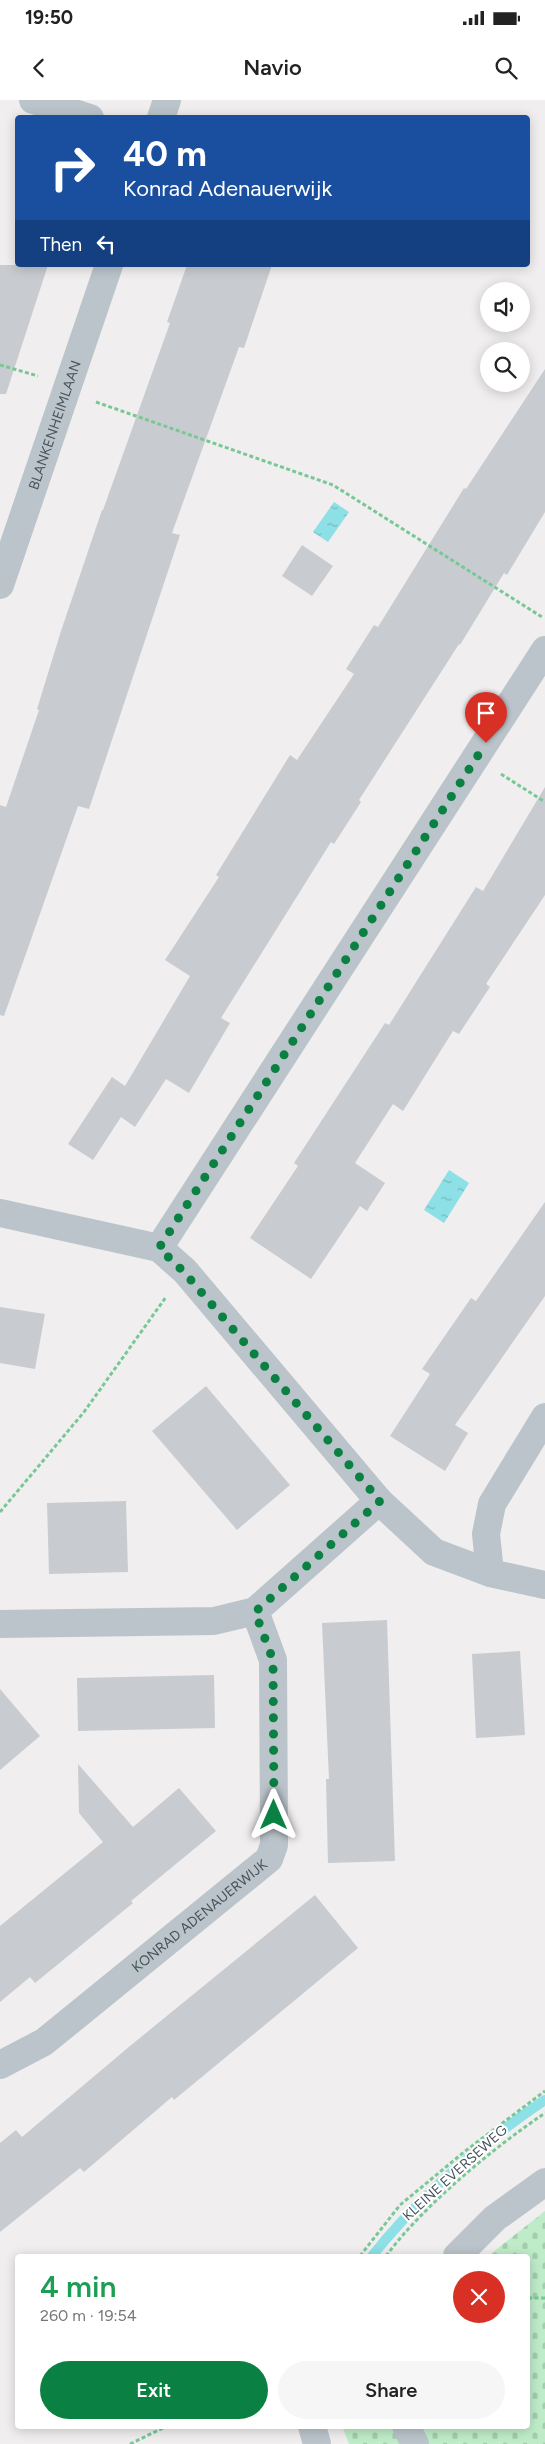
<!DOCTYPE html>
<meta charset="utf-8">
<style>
body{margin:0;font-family:Figtree,sans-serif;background:#f6f6f6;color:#222;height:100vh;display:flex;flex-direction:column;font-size:19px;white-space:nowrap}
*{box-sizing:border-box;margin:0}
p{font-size:16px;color:#767676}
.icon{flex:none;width:28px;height:28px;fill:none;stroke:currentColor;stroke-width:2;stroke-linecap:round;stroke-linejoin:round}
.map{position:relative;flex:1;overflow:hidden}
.side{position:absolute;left:15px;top:2154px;width:515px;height:175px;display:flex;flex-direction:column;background:#fff;border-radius:5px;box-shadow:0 2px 12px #0003}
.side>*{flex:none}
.top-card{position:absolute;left:15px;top:15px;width:515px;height:152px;border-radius:5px;box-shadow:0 2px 12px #0003;background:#1a4fa0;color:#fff;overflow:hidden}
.buttons{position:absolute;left:480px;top:182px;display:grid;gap:10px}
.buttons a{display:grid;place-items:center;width:50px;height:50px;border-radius:50%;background:#fff;box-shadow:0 2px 12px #0003;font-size:25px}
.pin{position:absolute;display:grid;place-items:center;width:42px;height:42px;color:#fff;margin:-51px -21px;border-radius:50% 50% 50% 0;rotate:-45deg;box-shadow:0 0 5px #0007}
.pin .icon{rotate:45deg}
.me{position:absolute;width:55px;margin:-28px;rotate:0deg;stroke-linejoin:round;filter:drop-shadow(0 0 4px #0008)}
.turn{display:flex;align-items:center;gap:18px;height:105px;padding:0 25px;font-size:22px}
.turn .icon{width:65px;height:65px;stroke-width:2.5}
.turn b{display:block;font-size:35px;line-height:42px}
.then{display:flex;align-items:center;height:48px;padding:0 25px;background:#0003;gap:10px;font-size:19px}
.round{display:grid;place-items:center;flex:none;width:52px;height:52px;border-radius:26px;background:#f6f6f6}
.head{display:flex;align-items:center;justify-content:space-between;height:85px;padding:0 25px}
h1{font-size:30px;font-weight:600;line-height:38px;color:#1e9e55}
.cta{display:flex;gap:10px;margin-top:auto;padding:10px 25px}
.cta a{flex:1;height:58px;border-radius:30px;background:#0b8043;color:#fff;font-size:20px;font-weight:600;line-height:58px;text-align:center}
.cta a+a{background:#f6f6f6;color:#222}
.status{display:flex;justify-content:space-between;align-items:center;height:35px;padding:0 25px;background:#fff;direction:ltr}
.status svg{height:14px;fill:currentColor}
header{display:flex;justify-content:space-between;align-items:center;height:65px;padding:0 25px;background:#fff;font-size:22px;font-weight:600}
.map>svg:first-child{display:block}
.grass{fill:url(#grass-tufts)}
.cemetery{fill:url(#cemetery-stones)}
.water{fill:url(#water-ripples)}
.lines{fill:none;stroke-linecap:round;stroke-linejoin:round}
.stream{stroke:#8de0e6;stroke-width:10}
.building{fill:#c8ccd0}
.path{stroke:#78c896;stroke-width:3;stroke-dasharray:4 2.5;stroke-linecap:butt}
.minor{stroke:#bac4ca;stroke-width:28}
.route{stroke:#0b8043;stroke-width:9;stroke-dasharray:0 16.2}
.labels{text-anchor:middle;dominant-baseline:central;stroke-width:4;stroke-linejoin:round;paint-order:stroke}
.street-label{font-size:14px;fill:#47535a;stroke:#fff}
</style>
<div class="status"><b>19:50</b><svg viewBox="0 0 49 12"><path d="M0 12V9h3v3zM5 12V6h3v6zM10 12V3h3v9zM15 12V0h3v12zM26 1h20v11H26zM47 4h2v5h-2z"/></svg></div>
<header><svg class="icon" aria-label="back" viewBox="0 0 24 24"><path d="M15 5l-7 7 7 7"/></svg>Navio<svg class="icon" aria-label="search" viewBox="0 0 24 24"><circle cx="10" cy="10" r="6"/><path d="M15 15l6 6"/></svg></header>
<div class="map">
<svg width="545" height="2344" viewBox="0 0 545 2344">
<defs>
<pattern id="grass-tufts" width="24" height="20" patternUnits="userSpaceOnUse" patternTransform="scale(1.25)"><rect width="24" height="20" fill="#beecc9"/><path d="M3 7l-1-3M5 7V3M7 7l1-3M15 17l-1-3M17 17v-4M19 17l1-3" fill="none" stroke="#a5ccaf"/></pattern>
<pattern id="cemetery-stones" width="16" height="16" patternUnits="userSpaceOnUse" patternTransform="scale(1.25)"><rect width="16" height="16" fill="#beecc9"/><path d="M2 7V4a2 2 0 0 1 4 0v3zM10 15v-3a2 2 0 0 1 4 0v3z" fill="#a5ccaf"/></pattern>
<pattern id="water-ripples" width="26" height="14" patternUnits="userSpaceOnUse" patternTransform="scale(1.25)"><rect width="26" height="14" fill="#8de0e6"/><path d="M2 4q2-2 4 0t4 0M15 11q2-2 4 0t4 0" fill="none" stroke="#75b8bd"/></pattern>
</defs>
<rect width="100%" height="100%" fill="#f0eeee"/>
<!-- grass -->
<path class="grass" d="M545,1997V2004C483,2046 423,2097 376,2156H369C418,2095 480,2041 545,1997Z"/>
<!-- cemetery -->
<path class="cemetery" d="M545,2111V2344H349L342,2326H528V2156H488Z"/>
<!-- water -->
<g class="water">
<path d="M334,402L349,412L328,442L313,432Z"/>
<path d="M449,1070L469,1083L444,1123L424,1110Z"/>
</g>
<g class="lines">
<!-- stream -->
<path class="stream" d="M372,2156C420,2096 481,2043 545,2000"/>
</g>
<!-- building -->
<g class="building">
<path d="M0,165H48L6,294H0Z"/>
<path d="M187,165H272L244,248L239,247L172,433L180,435L89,709L78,706L4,916L0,915V705L6,707L39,610L37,609L61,531L102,410H103L170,223L167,222Z"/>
<path d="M545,269V412L507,475L504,473L460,545L459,544L359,700L361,702L334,744L331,742L221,918L230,923L189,993L166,979L135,1027L121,1017L93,1060L68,1044L112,977L125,986L190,876L165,860L219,777L216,775L290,655L297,660L354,574L346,569L374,525L378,527L464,388L466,389Z"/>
<path d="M302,445L333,466L312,496L282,476Z"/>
<path d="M545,687V795L486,884L490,887L459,934L453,931L403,1011L393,1004L355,1063L385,1083L367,1111L360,1106L311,1179L250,1138L298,1066L294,1063L385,923L389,925L476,787L483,791Z"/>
<path d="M545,1102V1196L455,1325L468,1333L445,1371L390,1336L430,1274L422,1269L471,1198L476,1201Z"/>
<path d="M0,1207L45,1214L35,1269L0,1263Z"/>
<path d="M206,1286L290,1385L237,1430L152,1331Z"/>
<path d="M126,1401L128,1472L49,1474L47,1403Z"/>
<path d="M387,1520L395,1761L328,1763L326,1679H329L322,1523Z"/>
<path d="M520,1551L525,1635L476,1638L472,1554Z"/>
<path d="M214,1575L215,1628L78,1631L77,1578Z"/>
<path d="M0,1589L40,1636L0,1670Z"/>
<path d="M78,1664L133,1727L179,1688L216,1731L131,1801L133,1803L35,1883L30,1877L0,1902V1826L103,1742L79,1713Z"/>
<path d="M315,1795L358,1848L174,2000L172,1997L84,2072L80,2068L0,2132V2043L16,2030L22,2037L130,1946Z"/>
</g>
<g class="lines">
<!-- path -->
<g class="path">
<path d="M0,265L38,276"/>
<path d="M96,302L333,385L542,517"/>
<path d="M501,674L545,702"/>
<path d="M0,1412L84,1312L166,1197"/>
<path d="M360,2156L400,2105L464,2052L545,1991"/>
<path d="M386,2156C424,2105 492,2049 545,2013"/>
<path d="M528,2198H545"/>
<path d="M130,2344L167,2326"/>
</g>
<!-- minor -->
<g class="minor">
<path d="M33,0L90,18"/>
<path d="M161,18L167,0"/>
<path id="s1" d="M0,485L109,165"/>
<path d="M0,1113L159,1148L185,1171L379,1401L434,1452L490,1473L545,1485"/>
<path d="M159,1148L545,550"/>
<path d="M490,1473L486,1434L492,1404L545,1317"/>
<path d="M0,1524L214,1521L255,1511L379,1401"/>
<path id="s2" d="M0,1965L44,1942L269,1759L274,1745V1734L273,1560L255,1511"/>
<path d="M457,2156L495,2118L545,2082"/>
<path d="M312,2326L317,2344"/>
<path d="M406,2326L415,2344"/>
</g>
</g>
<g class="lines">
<!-- route -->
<path class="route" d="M274,1715L273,1560L255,1512L380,1401L184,1172L159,1148L486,643"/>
</g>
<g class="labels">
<!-- street labels -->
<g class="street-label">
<text stroke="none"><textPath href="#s1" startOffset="169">BLANKENHEIMLAAN</textPath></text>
<text stroke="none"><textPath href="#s2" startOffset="250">KONRAD ADENAUERWIJK</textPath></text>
<text transform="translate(455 2073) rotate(-42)">KLEINE EVERSEWEG</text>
</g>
</g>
</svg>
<div class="buttons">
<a><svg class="icon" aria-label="sound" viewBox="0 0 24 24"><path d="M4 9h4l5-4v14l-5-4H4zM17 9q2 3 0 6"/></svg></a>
<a><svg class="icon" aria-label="search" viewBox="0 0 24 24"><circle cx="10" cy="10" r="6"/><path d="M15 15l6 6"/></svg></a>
</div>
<div class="pin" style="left:486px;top:643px;background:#d93025"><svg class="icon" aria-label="arrive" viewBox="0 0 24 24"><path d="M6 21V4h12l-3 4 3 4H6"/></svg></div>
<svg class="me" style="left:274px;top:1715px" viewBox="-20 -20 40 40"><path d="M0-17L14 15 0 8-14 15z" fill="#0b8043" stroke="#fff" stroke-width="4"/></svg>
<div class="top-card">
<div class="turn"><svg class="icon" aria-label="right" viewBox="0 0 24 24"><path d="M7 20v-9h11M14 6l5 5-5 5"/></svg><div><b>40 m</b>Konrad Adenauerwijk</div></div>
<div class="then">Then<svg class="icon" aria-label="left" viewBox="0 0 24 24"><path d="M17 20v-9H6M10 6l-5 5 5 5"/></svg></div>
</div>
<section class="side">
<div class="head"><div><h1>4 min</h1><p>260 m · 19:54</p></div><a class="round" style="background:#d93025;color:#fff"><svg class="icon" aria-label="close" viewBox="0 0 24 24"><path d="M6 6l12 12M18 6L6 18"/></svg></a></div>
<div class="cta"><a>Exit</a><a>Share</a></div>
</section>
</div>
